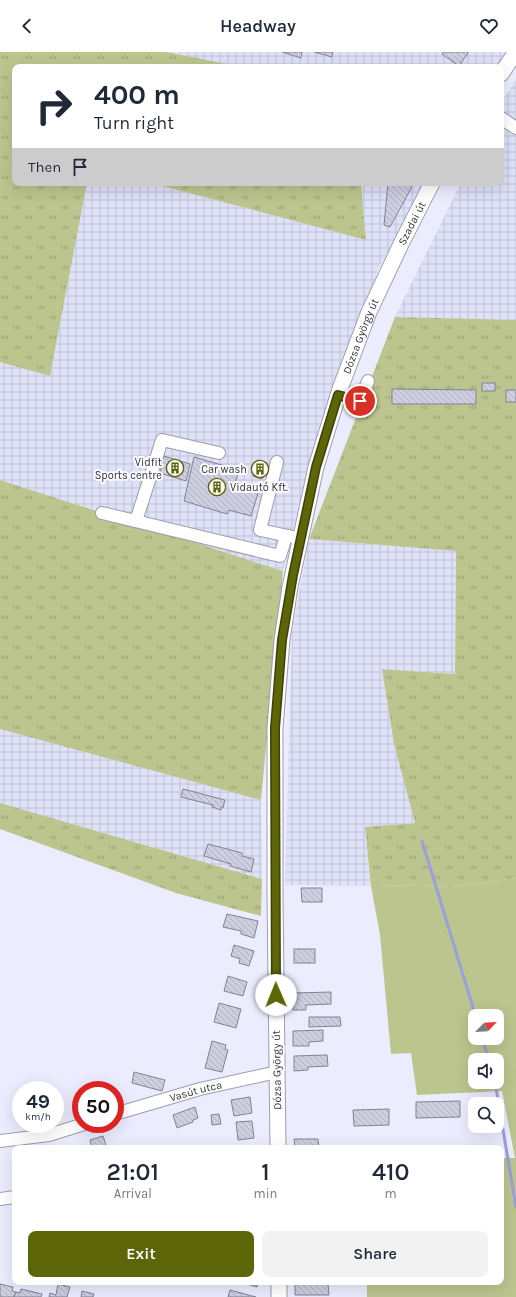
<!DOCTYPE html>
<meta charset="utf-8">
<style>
body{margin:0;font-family:Karla,sans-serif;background:#f2f2f3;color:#1f2937;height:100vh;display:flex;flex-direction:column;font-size:15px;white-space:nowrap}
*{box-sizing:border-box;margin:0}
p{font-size:13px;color:#747a83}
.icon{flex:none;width:22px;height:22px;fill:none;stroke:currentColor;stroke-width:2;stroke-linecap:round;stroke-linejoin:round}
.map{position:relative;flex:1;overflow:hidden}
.sheet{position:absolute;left:12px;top:1093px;width:492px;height:140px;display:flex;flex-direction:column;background:#fff;border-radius:8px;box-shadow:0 4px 16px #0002}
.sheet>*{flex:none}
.banner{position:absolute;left:12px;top:12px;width:492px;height:122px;border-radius:8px;box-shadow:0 4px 16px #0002;background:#fff;color:#1f2937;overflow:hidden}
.needle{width:26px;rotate:65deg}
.tools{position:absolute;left:468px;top:957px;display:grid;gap:8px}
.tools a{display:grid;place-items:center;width:36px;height:36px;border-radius:8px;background:#fff;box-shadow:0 4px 16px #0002;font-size:20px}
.speed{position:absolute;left:12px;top:1029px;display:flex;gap:8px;font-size:20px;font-weight:700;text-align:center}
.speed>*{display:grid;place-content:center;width:52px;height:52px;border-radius:50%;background:#fff;box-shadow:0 4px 16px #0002;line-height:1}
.speed small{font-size:10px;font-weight:400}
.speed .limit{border:6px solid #d22;background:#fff;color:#111}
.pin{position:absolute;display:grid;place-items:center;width:34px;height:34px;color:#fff;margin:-17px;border:2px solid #fff;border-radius:50%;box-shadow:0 1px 4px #0007}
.me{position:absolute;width:44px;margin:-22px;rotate:359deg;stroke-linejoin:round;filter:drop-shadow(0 0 3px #0008)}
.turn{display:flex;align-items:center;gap:14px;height:84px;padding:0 16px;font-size:18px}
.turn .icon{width:52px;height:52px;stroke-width:2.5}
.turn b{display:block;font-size:28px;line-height:34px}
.then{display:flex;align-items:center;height:38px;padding:0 16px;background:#0003;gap:8px;font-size:15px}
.eta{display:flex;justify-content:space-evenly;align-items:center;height:68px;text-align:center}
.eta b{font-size:24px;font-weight:600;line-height:28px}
.action{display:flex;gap:8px;margin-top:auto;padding:8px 16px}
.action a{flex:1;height:46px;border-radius:8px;background:#5c6608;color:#fff;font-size:16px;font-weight:600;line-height:46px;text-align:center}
.action a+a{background:#f2f2f3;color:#1f2937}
header{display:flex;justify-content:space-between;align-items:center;height:52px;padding:0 16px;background:#fff;font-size:18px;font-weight:600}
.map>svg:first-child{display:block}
.industrial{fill:url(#industrial-grid)}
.grass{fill:url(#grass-tufts)}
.garden{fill:#bcc58e;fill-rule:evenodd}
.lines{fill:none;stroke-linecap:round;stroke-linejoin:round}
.stream{stroke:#9c9fdc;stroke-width:3}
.building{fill:url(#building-back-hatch);stroke:#818392}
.minor-casing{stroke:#9c9ead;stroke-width:14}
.major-casing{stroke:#9c9ead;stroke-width:17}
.minor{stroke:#fff;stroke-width:12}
.major{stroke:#fff;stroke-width:15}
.route-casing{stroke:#3c4205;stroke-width:10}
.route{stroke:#5c6608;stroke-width:7}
.labels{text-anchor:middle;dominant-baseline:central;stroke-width:4;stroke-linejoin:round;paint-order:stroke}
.street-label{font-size:11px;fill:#333339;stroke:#fbfbfe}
.poi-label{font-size:11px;fill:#333339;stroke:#fbfbfe;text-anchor:end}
</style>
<header><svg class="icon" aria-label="back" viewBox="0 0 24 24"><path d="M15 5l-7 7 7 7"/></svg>Headway<svg class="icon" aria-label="heart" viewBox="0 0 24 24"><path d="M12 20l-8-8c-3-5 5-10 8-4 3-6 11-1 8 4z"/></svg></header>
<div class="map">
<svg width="516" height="1245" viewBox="0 0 516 1245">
<defs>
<pattern id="industrial-grid" width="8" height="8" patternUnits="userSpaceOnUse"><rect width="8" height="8" fill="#dfe1f9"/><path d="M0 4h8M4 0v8" fill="none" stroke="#c0c2d6"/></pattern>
<pattern id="grass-tufts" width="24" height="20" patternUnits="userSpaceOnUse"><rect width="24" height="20" fill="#bcc58e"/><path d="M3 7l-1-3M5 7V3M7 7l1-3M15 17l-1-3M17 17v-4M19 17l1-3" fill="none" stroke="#99a175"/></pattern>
<pattern id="building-back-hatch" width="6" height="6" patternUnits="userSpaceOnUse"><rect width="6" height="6" fill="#cdcedf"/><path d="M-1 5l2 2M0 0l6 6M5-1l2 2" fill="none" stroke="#b0b1c0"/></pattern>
</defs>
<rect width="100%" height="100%" fill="#ebecfd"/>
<!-- industrial -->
<g class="industrial">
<path d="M166,0H511L501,15H243Z"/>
<path d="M516,28V268L395,265L461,131H501V50Z"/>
<path d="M87,131H151L366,188L361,131H430L380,213L329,351L301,445L283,519L0,428V310L50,324Z"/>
<path d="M309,487L456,499L455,622L382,617L394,692L415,771L365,775L371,834L285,833L292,580Z"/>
<path d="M0,677L261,748L262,827L0,751Z"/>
</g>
<!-- grass -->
<g class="grass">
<path d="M0,0H166L243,15H15V131H87L50,324L0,310Z"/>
<path d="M151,131H361L366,188Z"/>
<path d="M395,265L516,268V826L452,835L422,833L371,834L365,775L415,771L394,692L382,617L455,622L456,499L309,487Z"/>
<path d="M0,428L283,519L261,748L0,677Z"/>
<path d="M0,751L262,827L261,864L176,841L0,777Z"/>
</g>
<!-- garden -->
<path class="garden" d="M516,826V1245H367V1230H501V1106H515L502,1039L417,1043L411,1001L391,1002L380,883L371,834L422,833L452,835ZM475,964H497V986H475ZM475,1008H497V1030H475Z"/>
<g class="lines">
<!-- stream -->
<g class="stream">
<path d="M422,789L475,962"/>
<path d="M482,986L489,1008"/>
<path d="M495,1030L516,1155"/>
</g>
</g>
<!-- building -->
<g class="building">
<path d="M282,0H302L301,6Z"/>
<path d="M314,0H333L332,5Z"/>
<path d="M443,0H467L468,1L459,14L442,2Z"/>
<path d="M388,131H414L390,175L384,173Z"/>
<rect x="482" y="331" width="13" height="8"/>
<path d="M392,337L476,338V352H392Z"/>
<rect x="506" y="338" width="10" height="12"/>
<path d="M164,404L190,412L186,429L160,421Z"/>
<path d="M194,405L239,418L235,431L259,438L251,464L229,458L227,462L184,449Z"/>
<path d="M257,408L267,411L262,427L253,424Z"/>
<path d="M183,737L225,748L223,756L221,755V758L212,755L213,753L181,745Z"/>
<path d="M208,792L242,801V804L254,807L251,820L230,814L231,812L204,804Z"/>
<path d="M301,836H322V850H302Z"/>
<path d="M227,862L258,869L254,886L241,882V879L223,875Z"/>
<path d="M234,893L254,899L249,914L239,911L240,907L231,904Z"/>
<rect x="294" y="897" width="21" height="14"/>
<path d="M228,924L247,930L243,944L224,939Z"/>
<path d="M331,940V952L306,953V958H293V941Z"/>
<path d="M219,951L241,957L236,976L214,970Z"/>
<path d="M309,965H340L341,974L309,975Z"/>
<path d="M323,978V989L309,990V994H293V979Z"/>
<path d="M212,989L226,993L225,997L228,998L222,1020L205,1016Z"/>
<path d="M327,1003L328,1014L308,1015V1018L294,1019V1004Z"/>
<path d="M134,1020L165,1028L162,1039L132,1031Z"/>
<path d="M94,1032L113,1037V1038H93Z"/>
<path d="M250,1045L252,1061L234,1064L231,1048Z"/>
<path d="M460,1049V1065L416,1066V1050Z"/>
<path d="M195,1055L198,1066L193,1068V1070L177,1076L173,1063Z"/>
<path d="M389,1057V1073L354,1074L353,1058Z"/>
<path d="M219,1062L221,1072L212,1073L211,1063Z"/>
<path d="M252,1069L254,1086L238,1088L236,1070Z"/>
<path d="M103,1084L107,1096H92L90,1088Z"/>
<path d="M294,1087H318L319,1096H295Z"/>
<path d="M244,1230H258L257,1235L243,1231Z"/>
<path d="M328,1231L329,1243H295V1232Z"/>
<path d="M0,1232L13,1235L12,1239L16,1240L14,1245H0Z"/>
<path d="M58,1232L70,1235L67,1245H49L50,1241L56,1243Z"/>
<path d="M21,1237L42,1242L41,1245H14L16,1240L20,1241Z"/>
<path d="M230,1238L256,1245H228Z"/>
<path d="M82,1239L94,1242L93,1245H81Z"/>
</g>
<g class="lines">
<defs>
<g id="minor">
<path d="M501,66L516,76"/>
<path d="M338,343L360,349L368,329"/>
<path d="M277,410L260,478L293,485"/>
<path d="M102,461L280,504L286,484"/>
<path d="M136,469L162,388L219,401"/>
<path id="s1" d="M115,1062L200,1037L277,1020"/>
<path d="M0,1089L49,1083L84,1072"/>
<path d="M0,1147L15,1145"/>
</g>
<g id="major">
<path d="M501,22L516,0"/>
<path id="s2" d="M278,1096L275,843V676L282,588L290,535L316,415L340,337L369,260L402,190L432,131"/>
<path d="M279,1230V1245"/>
</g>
</defs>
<!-- minor casing -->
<use href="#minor" class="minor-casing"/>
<!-- major casing -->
<use href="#major" class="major-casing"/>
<!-- minor -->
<use href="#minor" class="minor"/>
<!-- major -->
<use href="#major" class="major"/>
</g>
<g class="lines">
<defs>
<path id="route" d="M276,943L275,676L282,588L293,523L316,415L338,343L360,349"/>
</defs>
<!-- route casing -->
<use href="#route" class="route-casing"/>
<!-- route -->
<use href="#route" class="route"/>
</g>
<!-- icons -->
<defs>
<symbol id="building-ring" viewBox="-11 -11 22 22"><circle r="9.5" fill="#fbfbfe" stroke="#5c6608" stroke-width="1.5"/><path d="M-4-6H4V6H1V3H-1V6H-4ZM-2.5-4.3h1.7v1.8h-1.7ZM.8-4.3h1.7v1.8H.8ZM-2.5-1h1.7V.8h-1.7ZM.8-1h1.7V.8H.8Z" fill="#5c6608"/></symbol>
</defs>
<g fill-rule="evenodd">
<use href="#building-ring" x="165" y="406" width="20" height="20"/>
<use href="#building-ring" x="250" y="407" width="20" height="20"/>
<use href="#building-ring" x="207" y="425" width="20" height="20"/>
</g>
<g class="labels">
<!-- street labels -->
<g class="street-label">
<text stroke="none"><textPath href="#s2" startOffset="947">Szadai út</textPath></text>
<text stroke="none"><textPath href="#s2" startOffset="823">Dózsa György út</textPath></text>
<text transform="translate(277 1018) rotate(-91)">Dózsa György út</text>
<text stroke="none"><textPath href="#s1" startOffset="84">Vasút utca</textPath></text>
</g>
<!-- poi labels -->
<g class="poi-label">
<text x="162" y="410">Vidfit<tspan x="162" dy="13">Sports centre</tspan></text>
<text x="247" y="417">Car wash</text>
<text x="230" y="435" text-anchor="start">Vidautó Kft.</text>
</g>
</g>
</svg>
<div class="tools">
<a><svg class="needle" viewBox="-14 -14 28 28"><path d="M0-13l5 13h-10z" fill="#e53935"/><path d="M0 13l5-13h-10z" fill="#747a83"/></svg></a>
<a><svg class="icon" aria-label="sound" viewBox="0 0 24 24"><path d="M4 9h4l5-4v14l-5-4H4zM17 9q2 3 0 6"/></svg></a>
<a><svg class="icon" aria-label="search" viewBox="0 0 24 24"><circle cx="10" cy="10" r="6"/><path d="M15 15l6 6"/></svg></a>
</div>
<div class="speed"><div>49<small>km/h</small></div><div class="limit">50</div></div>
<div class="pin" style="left:360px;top:349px;background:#d93025"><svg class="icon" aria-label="arrive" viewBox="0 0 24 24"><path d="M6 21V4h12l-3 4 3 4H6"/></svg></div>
<svg class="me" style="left:276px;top:943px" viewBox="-20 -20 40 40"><circle r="19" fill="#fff"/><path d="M0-13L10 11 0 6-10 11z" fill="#5c6608"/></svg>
<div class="banner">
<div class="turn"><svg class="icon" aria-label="right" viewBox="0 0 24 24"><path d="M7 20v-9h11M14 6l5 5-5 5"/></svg><div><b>400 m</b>Turn right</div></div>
<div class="then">Then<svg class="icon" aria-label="arrive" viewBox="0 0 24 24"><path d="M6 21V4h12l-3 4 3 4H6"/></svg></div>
</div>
<section class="sheet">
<div class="eta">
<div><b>21:01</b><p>Arrival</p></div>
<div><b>1</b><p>min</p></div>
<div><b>410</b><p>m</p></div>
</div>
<div class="action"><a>Exit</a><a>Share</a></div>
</section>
</div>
